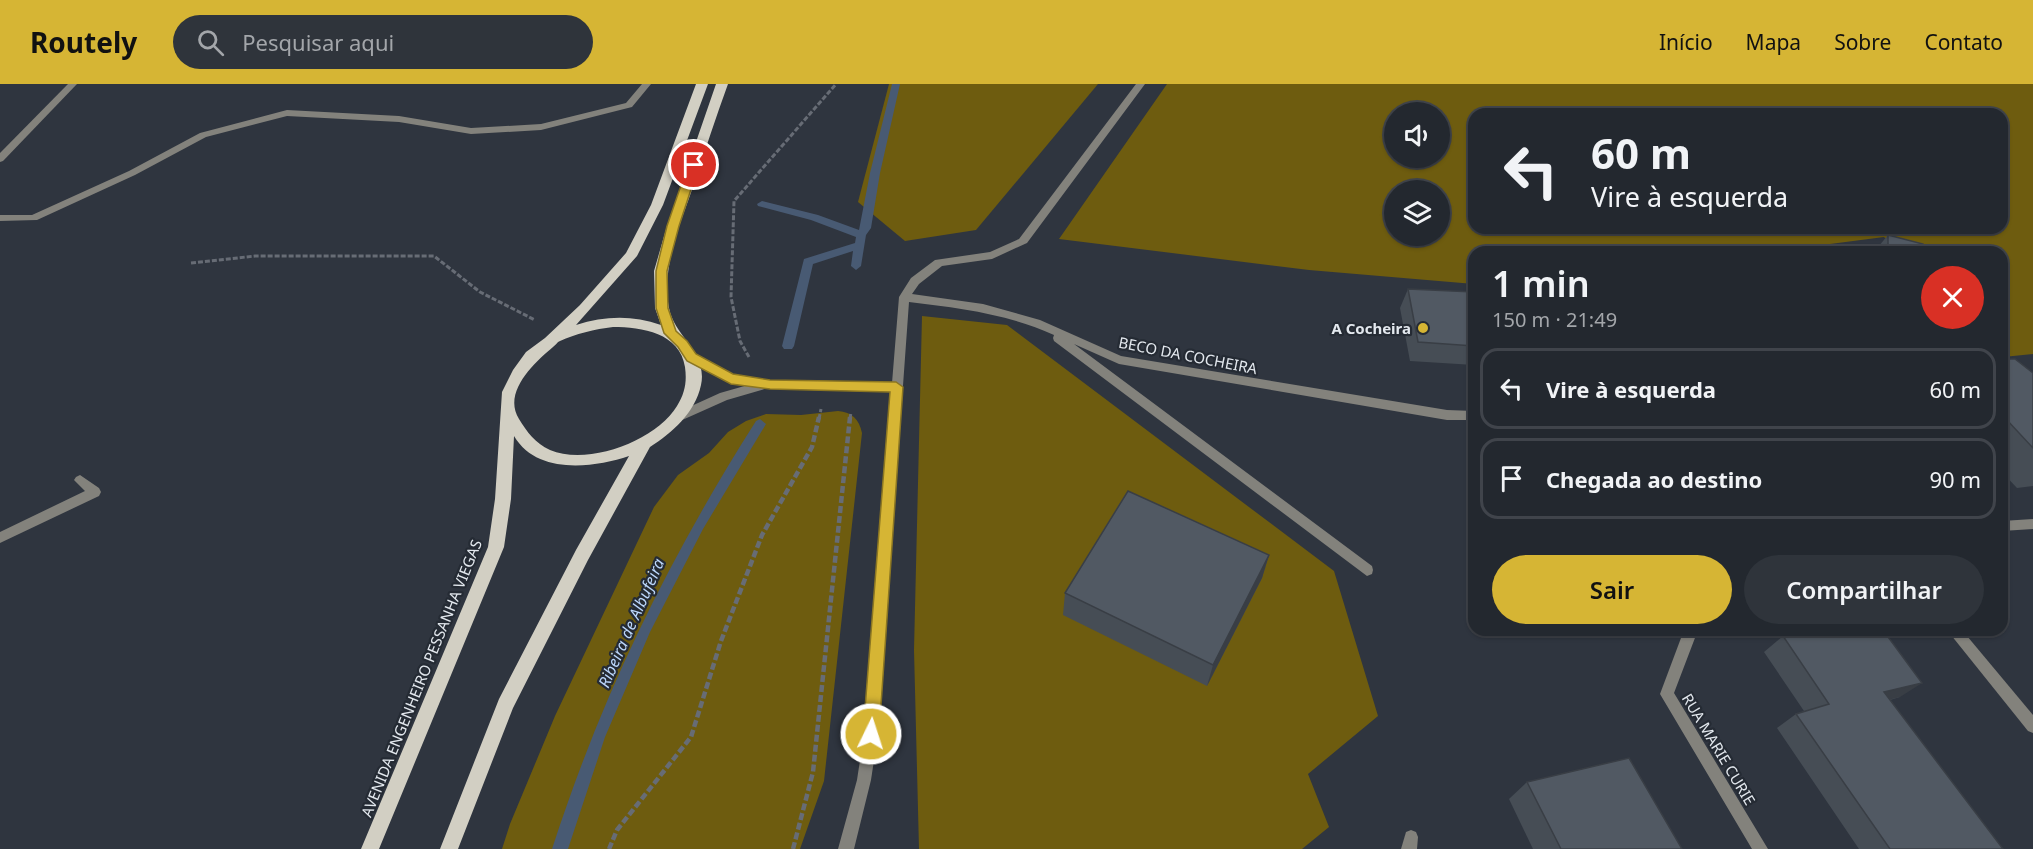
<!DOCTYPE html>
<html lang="pt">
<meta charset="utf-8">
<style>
body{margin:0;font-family:"Noto Sans",sans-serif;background:#2f343b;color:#f1f3f6;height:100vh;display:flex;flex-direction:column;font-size:22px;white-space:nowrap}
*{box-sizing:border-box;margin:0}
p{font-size:20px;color:#a3a6aa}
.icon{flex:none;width:33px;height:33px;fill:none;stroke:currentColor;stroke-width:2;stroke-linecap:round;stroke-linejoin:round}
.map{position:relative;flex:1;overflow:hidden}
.drawer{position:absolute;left:1468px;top:162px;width:540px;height:390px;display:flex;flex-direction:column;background:#23282f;border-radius:18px;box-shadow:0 2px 4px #0004,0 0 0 2px #40444b}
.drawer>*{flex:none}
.guide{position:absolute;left:1468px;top:24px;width:540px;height:126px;border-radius:18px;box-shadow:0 2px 4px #0004,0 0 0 2px #40444b;background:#23282f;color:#f1f3f6;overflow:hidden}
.buttons{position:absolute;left:1384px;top:18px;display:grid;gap:12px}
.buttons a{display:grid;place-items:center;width:66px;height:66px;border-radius:50%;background:#23282f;box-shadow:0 2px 4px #0004,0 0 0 2px #40444b;font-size:30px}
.pin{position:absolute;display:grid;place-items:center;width:51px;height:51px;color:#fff;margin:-26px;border:3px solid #fff;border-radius:50%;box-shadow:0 2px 6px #0007}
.me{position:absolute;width:66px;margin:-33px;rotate:4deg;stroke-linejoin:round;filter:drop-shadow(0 0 4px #0008)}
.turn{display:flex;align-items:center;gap:21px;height:126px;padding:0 24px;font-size:27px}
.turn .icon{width:78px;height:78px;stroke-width:2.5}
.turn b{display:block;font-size:42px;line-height:51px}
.round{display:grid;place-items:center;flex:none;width:63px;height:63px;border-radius:32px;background:#2f343b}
.headline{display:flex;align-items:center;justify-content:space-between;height:102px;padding:0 24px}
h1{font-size:36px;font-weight:600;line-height:45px}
.action{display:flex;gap:12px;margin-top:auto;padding:12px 24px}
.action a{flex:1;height:69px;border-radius:36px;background:#d6b534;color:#111;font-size:24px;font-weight:600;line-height:69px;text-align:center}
.action a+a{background:#2f343b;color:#f1f3f6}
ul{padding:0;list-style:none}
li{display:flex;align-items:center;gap:18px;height:81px;margin:0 12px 9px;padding:0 12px;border:3px solid #40444b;border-radius:18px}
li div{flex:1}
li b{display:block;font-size:22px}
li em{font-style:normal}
header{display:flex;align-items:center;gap:36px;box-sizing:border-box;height:84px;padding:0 30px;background:#d6b534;color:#111}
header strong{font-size:28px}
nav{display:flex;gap:33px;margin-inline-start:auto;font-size:21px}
.search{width:420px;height:54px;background:#2f343b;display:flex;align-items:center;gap:15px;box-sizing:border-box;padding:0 21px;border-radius:33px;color:#a3a6aa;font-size:22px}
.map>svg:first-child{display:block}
.green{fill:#6e5c0f;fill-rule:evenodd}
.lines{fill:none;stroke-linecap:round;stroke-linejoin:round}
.stream{fill:#485a73;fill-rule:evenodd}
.path-far1{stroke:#676c75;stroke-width:3;stroke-dasharray:5 2;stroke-linecap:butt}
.path{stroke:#676c75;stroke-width:4.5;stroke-dasharray:7 3;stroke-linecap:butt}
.street{fill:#83827c;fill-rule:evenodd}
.primary{fill:#d2cfc3;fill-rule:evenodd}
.wall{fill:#464d55}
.shaded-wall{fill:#393e45}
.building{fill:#515963;stroke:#393e45;stroke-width:1.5}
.route{fill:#d6b534;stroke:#8b7622;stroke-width:1.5}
.poi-dot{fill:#d6b534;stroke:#252b34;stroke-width:2}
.labels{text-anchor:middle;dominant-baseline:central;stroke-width:4.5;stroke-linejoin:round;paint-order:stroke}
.poi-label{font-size:15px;font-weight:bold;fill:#e3e8ee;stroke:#252b34;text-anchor:end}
.street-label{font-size:15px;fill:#e3e8ee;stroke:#252b34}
.water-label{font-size:16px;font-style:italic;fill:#bcd7fb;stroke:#252b34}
</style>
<header>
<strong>Routely</strong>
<div class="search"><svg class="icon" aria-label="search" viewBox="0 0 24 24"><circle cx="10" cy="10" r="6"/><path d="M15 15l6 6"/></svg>Pesquisar aqui</div>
<nav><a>Início</a><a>Mapa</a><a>Sobre</a><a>Contato</a></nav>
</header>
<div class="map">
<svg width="2033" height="765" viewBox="0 0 2033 765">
<rect width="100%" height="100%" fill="#2f353f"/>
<!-- green -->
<g class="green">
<path d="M889,0H1098L976,146L905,157L858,118Z"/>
<path d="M1167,0H2033V270L2003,273L2002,168H1899L1884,153L1769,168H1474V200L1309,186L1059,155ZM1395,28H1440V74H1395ZM1474,30H2002V144H1474ZM1395,106H1440V152H1395Z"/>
<path d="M922,232L1007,241L1334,487L1378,632L1308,690L1329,743L1302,765H919L914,566Z"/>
<path d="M838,327C852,328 859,335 862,349L824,697L800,765H502L510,740L555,632L654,423L678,391L709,369L728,348L746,337L766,330L801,331Z"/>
</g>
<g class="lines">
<!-- stream -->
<g class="stream">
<path d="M892,0H900L880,89L871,144L866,151L861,182L856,186L851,182L853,167L813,180L794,262L792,265H784L782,262L804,175L855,159L856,153L811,136L758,122L757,120L762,117L818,131L859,146L870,89Z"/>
<path d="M760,335L766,340L703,445L650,548L605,653L568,765H552C603,608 668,476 756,337Z"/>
</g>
<!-- path-far1 -->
<g class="path-far1">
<path d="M191,179L255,172H434L480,208L535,236"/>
<path d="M749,273L740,257L731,213L734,117L836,0"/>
<path d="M819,335L821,325"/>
<path d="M850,335L851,328"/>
</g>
<!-- path -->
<g class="path">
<path d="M609,765L617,746L691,653L721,557L762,451L812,363L819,333"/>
<path d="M793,765L813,688L850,333"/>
</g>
<!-- street -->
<g class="street">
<path d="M68,0H77L3,77L0,78V69Z"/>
<path d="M642,0H651L632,23L541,46L471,50L399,38L287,32L206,53L135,91L37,136L0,137V131H32L129,87L200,49L287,26L399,32L471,44L541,40L626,19Z"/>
<path d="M1136,0H1145L1027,159L992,175L942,182L919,200L912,210L983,220L1040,236L1121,272L1447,326L1474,327V336H1447L1119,280L1074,260L1372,482L1373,486L1372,490L1367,492L1054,257L1053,254L1054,251C1008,230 959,224 909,218L878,650L871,696L854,765H838L857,696L864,650L891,307L768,304L727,316L680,337L674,332L676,329L720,309L748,301L727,298L687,277L685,274L691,270L733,291L770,296L892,299L899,213L911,194L935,176L990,168L1019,155Z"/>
<path d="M80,391L99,404L101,408L99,412L0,459V448L85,407L74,396L76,393Z"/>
<path d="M2033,435V445L2002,447V437Z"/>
<path d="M1684,546H1698L1674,609L1768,765H1752L1660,610Z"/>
<path d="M1947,546H1962L2033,631V649L2028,647Z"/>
<path d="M1411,746L1416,748L1418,753L1417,765H1401L1406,748Z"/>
</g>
<!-- primary -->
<path class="primary" d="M696,0H708L663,121L637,172L576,241C605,232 632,231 661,241L655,224L654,187L667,142L716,0H728C716,33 705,66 694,100C681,138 661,182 669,224C674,252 708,269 701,301C695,329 672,349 650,363L588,476L513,624L458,765H440L499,615L576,466L629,372C593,384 537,391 514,352L511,415L504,463L379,765H361L488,463L495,415L502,308L513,286L526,268L545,254L580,221L626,169L651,121ZM613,243C642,243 680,249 685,283C687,298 685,309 677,322C656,357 588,382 550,366C535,359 527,348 519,335C502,308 535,278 553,263C556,261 557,258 560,257C575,250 595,245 613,243Z"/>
</g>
<!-- wall -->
<g class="wall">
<path d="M1888,151L1923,168H1874Z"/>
<path d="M1408,205L1474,208V281L1410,277L1400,224Z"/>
<path d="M2002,275L2033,289V402L2017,404L2002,388Z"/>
<path d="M1269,471L1262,494L1207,602L1063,531L1065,509Z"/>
<path d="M1783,552L1900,613L1890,616L2003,765H1859L1777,644L1796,630L1804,627L1764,568Z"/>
<path d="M1527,698L1682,765H1533L1509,715Z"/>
</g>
<!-- shaded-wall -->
<g class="shaded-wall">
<path d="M1269,471L1262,494L1207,602L1213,581Z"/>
<path d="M1922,599L1900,613L1863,622L1884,608Z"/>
</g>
<!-- building -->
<g class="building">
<path d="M1888,151L1923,160V168H1888Z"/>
<path d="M1408,205L1474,208V262L1418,258Z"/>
<path d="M2002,275H2015L2033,289V364L2006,335H2002Z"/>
<path d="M1128,407L1269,471L1213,581L1065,509Z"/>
<path d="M1812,546H1883L1922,599L1884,608L2003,765H1890L1796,630L1829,620L1783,552Z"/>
<path d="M1629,674L1682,765H1561L1527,698Z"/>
</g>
<!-- route -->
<path class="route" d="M694,78L699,81L679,142L667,187L668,224L676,247L687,257L696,270L733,290L770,296L896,298L903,303L879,650L876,655L871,658L865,655L863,650L890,308L770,305L731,300L687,277L678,263L664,249L656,224V187L667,142L688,81Z"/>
<!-- markers -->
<circle class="poi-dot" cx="1423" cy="244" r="6"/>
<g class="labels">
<!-- poi labels -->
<g class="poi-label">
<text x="1411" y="244">A Cocheira</text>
</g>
<!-- street labels -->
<g class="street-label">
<text transform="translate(1188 271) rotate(11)">BECO DA COCHEIRA</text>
<text transform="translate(421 594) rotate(-68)">AVENIDA ENGENHEIRO PESSANHA VIEGAS</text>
<text transform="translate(1719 665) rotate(59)">RUA MARIE CURIE</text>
</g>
<!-- water labels -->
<g class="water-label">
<text transform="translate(631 539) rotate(-66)">Ribeira de Albufeira</text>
</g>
</g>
</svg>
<div class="buttons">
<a><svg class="icon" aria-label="sound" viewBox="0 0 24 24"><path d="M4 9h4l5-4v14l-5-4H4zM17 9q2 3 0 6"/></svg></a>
<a><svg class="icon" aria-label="layers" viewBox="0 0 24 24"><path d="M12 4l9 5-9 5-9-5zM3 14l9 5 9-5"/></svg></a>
</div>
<div class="pin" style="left:694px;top:81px;background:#d93025"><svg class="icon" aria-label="arrive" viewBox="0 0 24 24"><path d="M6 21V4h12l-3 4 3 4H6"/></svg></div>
<svg class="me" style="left:871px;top:650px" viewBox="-20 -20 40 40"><circle r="17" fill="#d6b534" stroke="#fff" stroke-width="3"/><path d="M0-11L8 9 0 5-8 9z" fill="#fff"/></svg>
<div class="guide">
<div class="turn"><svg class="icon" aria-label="left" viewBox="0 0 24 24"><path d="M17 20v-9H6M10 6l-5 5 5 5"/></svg><div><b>60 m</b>Vire à esquerda</div></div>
</div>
<section class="drawer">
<div class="headline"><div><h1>1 min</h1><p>150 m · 21:49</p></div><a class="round" style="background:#d93025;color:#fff"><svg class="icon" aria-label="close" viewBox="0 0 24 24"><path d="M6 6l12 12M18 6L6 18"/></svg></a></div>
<ul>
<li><svg class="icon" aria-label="left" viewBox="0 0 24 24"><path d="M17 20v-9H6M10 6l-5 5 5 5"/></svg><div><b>Vire à esquerda</b></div><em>60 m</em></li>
<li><svg class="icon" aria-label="arrive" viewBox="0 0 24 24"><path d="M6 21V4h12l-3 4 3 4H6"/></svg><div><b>Chegada ao destino</b></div><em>90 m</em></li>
</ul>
<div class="action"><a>Sair</a><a>Compartilhar</a></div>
</section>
</div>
